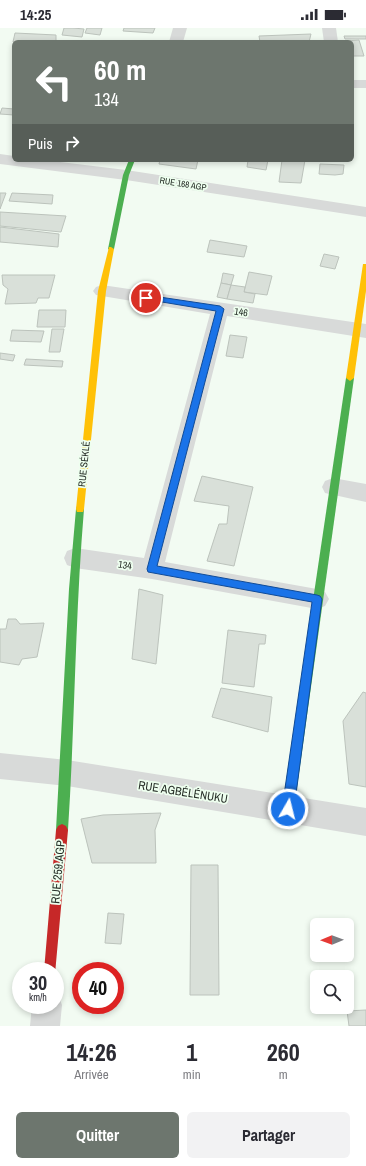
<!DOCTYPE html>
<html lang="fr">
<meta charset="utf-8">
<style>
body{margin:0;font-family:"Archivo Narrow",sans-serif;background:#f2f2f3;color:#2b2b33;height:100vh;display:flex;flex-direction:column;font-size:15px;white-space:nowrap}
*{box-sizing:border-box;margin:0}
p{font-size:13px;color:#7c7c81}
.icon{flex:none;width:22px;height:22px;fill:none;stroke:currentColor;stroke-width:2;stroke-linecap:round;stroke-linejoin:round}
.map{position:relative;height:998px;overflow:hidden}
.side{display:flex;flex-direction:column;background:#fff;flex:1}
.side>*{flex:none}
.guide{position:absolute;left:12px;top:12px;width:342px;height:122px;border-radius:6px;box-shadow:0 2px 6px #0003;background:#6d766e;color:#fff;overflow:hidden}
.needle{width:26px;rotate:269deg}
.buttons{position:absolute;left:310px;top:890px;display:grid;gap:8px}
.buttons a{display:grid;place-items:center;width:44px;height:44px;border-radius:6px;background:#fff;box-shadow:0 2px 6px #0003;font-size:20px}
.speed{position:absolute;left:12px;top:934px;display:flex;gap:8px;font-size:20px;font-weight:700;text-align:center}
.speed>*{display:grid;place-content:center;width:52px;height:52px;border-radius:50%;background:#fff;box-shadow:0 2px 6px #0003;line-height:1}
.speed small{font-size:10px;font-weight:400}
.speed .limit{border:6px solid #d22;background:#fff;color:#111}
.pin{position:absolute;display:grid;place-items:center;width:34px;height:34px;color:#fff;margin:-17px;border:2px solid #fff;border-radius:50%;box-shadow:0 1px 4px #0007}
.me{position:absolute;width:44px;margin:-22px;rotate:8deg;stroke-linejoin:round;filter:drop-shadow(0 0 3px #0008)}
.turn{display:flex;align-items:center;gap:14px;height:84px;padding:0 16px;font-size:18px}
.turn .icon{width:52px;height:52px;stroke-width:2.5}
.turn b{display:block;font-size:28px;line-height:34px}
.then{display:flex;align-items:center;height:38px;padding:0 16px;background:#0003;gap:8px;font-size:15px}
.eta{display:flex;justify-content:space-evenly;align-items:center;height:68px;text-align:center}
.eta b{font-size:24px;font-weight:700;line-height:28px}
.button{display:flex;gap:8px;margin-top:auto;padding:8px 16px}
.button a{flex:1;height:46px;border-radius:6px;background:#6d766e;color:#fff;font-size:16px;font-weight:700;line-height:46px;text-align:center}
.button a+a{background:#f2f2f3;color:#2b2b33}
.status{display:flex;justify-content:space-between;align-items:center;height:28px;padding:0 20px;background:#fff;direction:ltr}
.status svg{height:11px;fill:currentColor}
.map>svg:first-child{display:block}
.building{fill:#d9e0d9;stroke:#bcc3bc}
.lines{fill:none;stroke-linecap:round;stroke-linejoin:round}
.street{fill:#d8dad9;fill-rule:evenodd}
.fast{fill:#4caf50;fill-rule:evenodd}
.slow{fill:#ffc107;fill-rule:evenodd}
.jam{fill:#c62828;fill-rule:evenodd}
.route{fill:#1a73e8;stroke:#114b97}
.labels{text-anchor:middle;dominant-baseline:central;stroke-width:3.5;stroke-linejoin:round;paint-order:stroke}
.far-street-label{font-size:9px;fill:#262e27;stroke:#eeffef}
.street-label{font-size:10px;fill:#262e27;stroke:#eeffef}
.near-street-label{font-size:12px;fill:#262e27;stroke:#eeffef}
</style>
<div class="status"><b>14:25</b><svg viewBox="0 0 49 12"><path d="M0 12V9h3v3zM5 12V6h3v6zM10 12V3h3v9zM15 12V0h3v12zM26 1h20v11H26zM47 4h2v5h-2z"/></svg></div>
<div class="map">
<svg width="366" height="998" viewBox="0 0 366 998">
<rect width="100%" height="100%" fill="#f2fbf2"/>
<!-- building -->
<g class="building">
<path d="M64,0H73L84,1L82,9L62,7Z"/>
<path d="M87,0H102L100,7L85,5Z"/>
<path d="M124,0H155L153,5L123,3Z"/>
<path d="M15,5L56,7V14H13Z"/>
<path d="M311,6L309,14H260L259,8Z"/>
<path d="M344,8H366V11H345Z"/>
<path d="M359,12L364,28H352V14L345,13Z"/>
<path d="M2,80L14,81V87L0,86Z"/>
<path d="M160,132H198L196,141L159,136Z"/>
<path d="M248,132H268L266,142L247,139Z"/>
<path d="M282,132H305L301,155L279,154Z"/>
<path d="M320,136L344,137L343,146L335,147L319,146Z"/>
<path d="M0,165H6L0,181Z"/>
<path d="M12,165L53,167L52,176L9,173Z"/>
<path d="M0,184L66,188L61,204L0,198Z"/>
<path d="M0,199L59,206L58,219L0,214Z"/>
<path d="M210,212L247,218L244,229L207,224Z"/>
<path d="M324,226L339,229L335,241L320,238Z"/>
<path d="M249,244L272,248L267,267L244,264Z"/>
<path d="M223,245L234,247L231,257L221,255Z"/>
<path d="M2,247H55L49,270H38L36,275L5,276L8,261L3,257Z"/>
<path d="M221,255L231,257L227,271L217,269Z"/>
<path d="M231,257L245,259L244,264L255,266L253,275L227,271Z"/>
<path d="M39,282H66L65,299H37Z"/>
<path d="M52,301H64L60,324H49Z"/>
<path d="M12,302L44,303L41,314L10,313Z"/>
<path d="M230,307L247,309L243,330L226,328Z"/>
<path d="M0,325L15,327L13,333L0,331Z"/>
<path d="M26,331L63,333L62,339L24,337Z"/>
<path d="M202,448L253,459L234,538L207,533L219,496H227L229,478L194,473Z"/>
<path d="M139,561L163,567L156,636L132,631Z"/>
<path d="M8,591H16L20,596L44,595L37,629L22,631L19,637L0,634V601H6Z"/>
<path d="M228,602L266,607L265,616H259L254,659L222,655Z"/>
<path d="M221,660L272,669L268,704L212,689Z"/>
<path d="M363,664L366,665V759L349,756L343,693Z"/>
<path d="M161,785L155,802L156,835H92L81,791L103,787Z"/>
<path d="M191,837H218L219,967H190Z"/>
<path d="M108,885L124,886L121,916L105,915Z"/>
<path d="M366,982V998H349L347,983Z"/>
</g>
<g class="lines">
<!-- street -->
<g class="street">
<path d="M173,0H187L183,14H169Z"/>
<path d="M322,0H336L338,14H324Z"/>
<rect x="352" y="52" width="14" height="8"/>
<path d="M0,126L14,128V132H44L126,142L366,179V189L126,152L0,136Z"/>
<path d="M102,257L366,296V310L227,288L165,534L317,561L325,564L329,571L325,578L317,581L152,551L75,540L67,537L64,530L67,523L75,520L144,530L210,286L96,267L93,263L96,259Z"/>
<path d="M333,450L366,456V474L325,465L322,459L325,453Z"/>
<path d="M0,725L67,732L366,780V808L67,758L0,751Z"/>
<path d="M55,965L58,966L62,977L60,998H30L32,977H55Z"/>
</g>
<!-- fast -->
<g class="fast">
<path d="M129,132H135L129,147L114,221L111,223L108,221L123,147Z"/>
<path d="M350,347L354,350L294,781L292,785L288,787L284,785L282,781L346,350Z"/>
<path d="M80,477L83,478L84,481C75,588 75,695 68,802L66,806L62,808L58,806L56,802L69,561L76,481L77,478Z"/>
</g>
<!-- slow -->
<g class="slow">
<path d="M109,219H111L114,221L106,263L84,481L83,484H77L76,481L98,263Z"/>
<path d="M363,236H366V263L354,350L350,353L346,350Z"/>
</g>
<!-- jam -->
<path class="jam" d="M62,796L66,798L68,802L55,946V943H44L56,802L58,798Z"/>
</g>
<!-- route -->
<path class="route" d="M146,267L220,278L224,281L157,538L317,567L320,568L322,571L294,781L292,785L288,787L284,785L282,781L312,574L148,544L147,541L216,283L144,271L143,270Z"/>
<g class="labels">
<!-- far-street labels -->
<g class="far-street-label">
<text transform="translate(183 156) rotate(9)">RUE 168 AGP</text>
</g>
<!-- street labels -->
<g class="street-label">
<text transform="translate(241 284) rotate(9)">146</text>
<text transform="translate(84 436) rotate(-84)">RUE SÉKLÉ</text>
<text transform="translate(125 537) rotate(8)">134</text>
</g>
<!-- near-street labels -->
<g class="near-street-label">
<text transform="translate(183 764) rotate(9)">RUE AGBÉLÉNUKU</text>
<text transform="translate(58 844) rotate(-85)">RUE 259.AGP</text>
</g>
</g>
</svg>
<div class="buttons">
<a><svg class="needle" viewBox="-14 -14 28 28"><path d="M0-13l5 13h-10z" fill="#e53935"/><path d="M0 13l5-13h-10z" fill="#7c7c81"/></svg></a>
<a><svg class="icon" aria-label="search" viewBox="0 0 24 24"><circle cx="10" cy="10" r="6"/><path d="M15 15l6 6"/></svg></a>
</div>
<div class="speed"><div>30<small>km/h</small></div><div class="limit">40</div></div>
<div class="pin" style="left:146px;top:270px;background:#d93025"><svg class="icon" aria-label="arrive" viewBox="0 0 24 24"><path d="M6 21V4h12l-3 4 3 4H6"/></svg></div>
<svg class="me" style="left:288px;top:781px" viewBox="-20 -20 40 40"><circle r="17" fill="#1a73e8" stroke="#fff" stroke-width="3"/><path d="M0-11L8 9 0 5-8 9z" fill="#fff"/></svg>
<div class="guide">
<div class="turn"><svg class="icon" aria-label="left" viewBox="0 0 24 24"><path d="M17 20v-9H6M10 6l-5 5 5 5"/></svg><div><b>60 m</b>134</div></div>
<div class="then">Puis<svg class="icon" aria-label="right" viewBox="0 0 24 24"><path d="M7 20v-9h11M14 6l5 5-5 5"/></svg></div>
</div>
</div>
<section class="side">
<div class="eta">
<div><b>14:26</b><p>Arrivée</p></div>
<div><b>1</b><p>min</p></div>
<div><b>260</b><p>m</p></div>
</div>
<div class="button"><a>Quitter</a><a>Partager</a></div>
</section>
